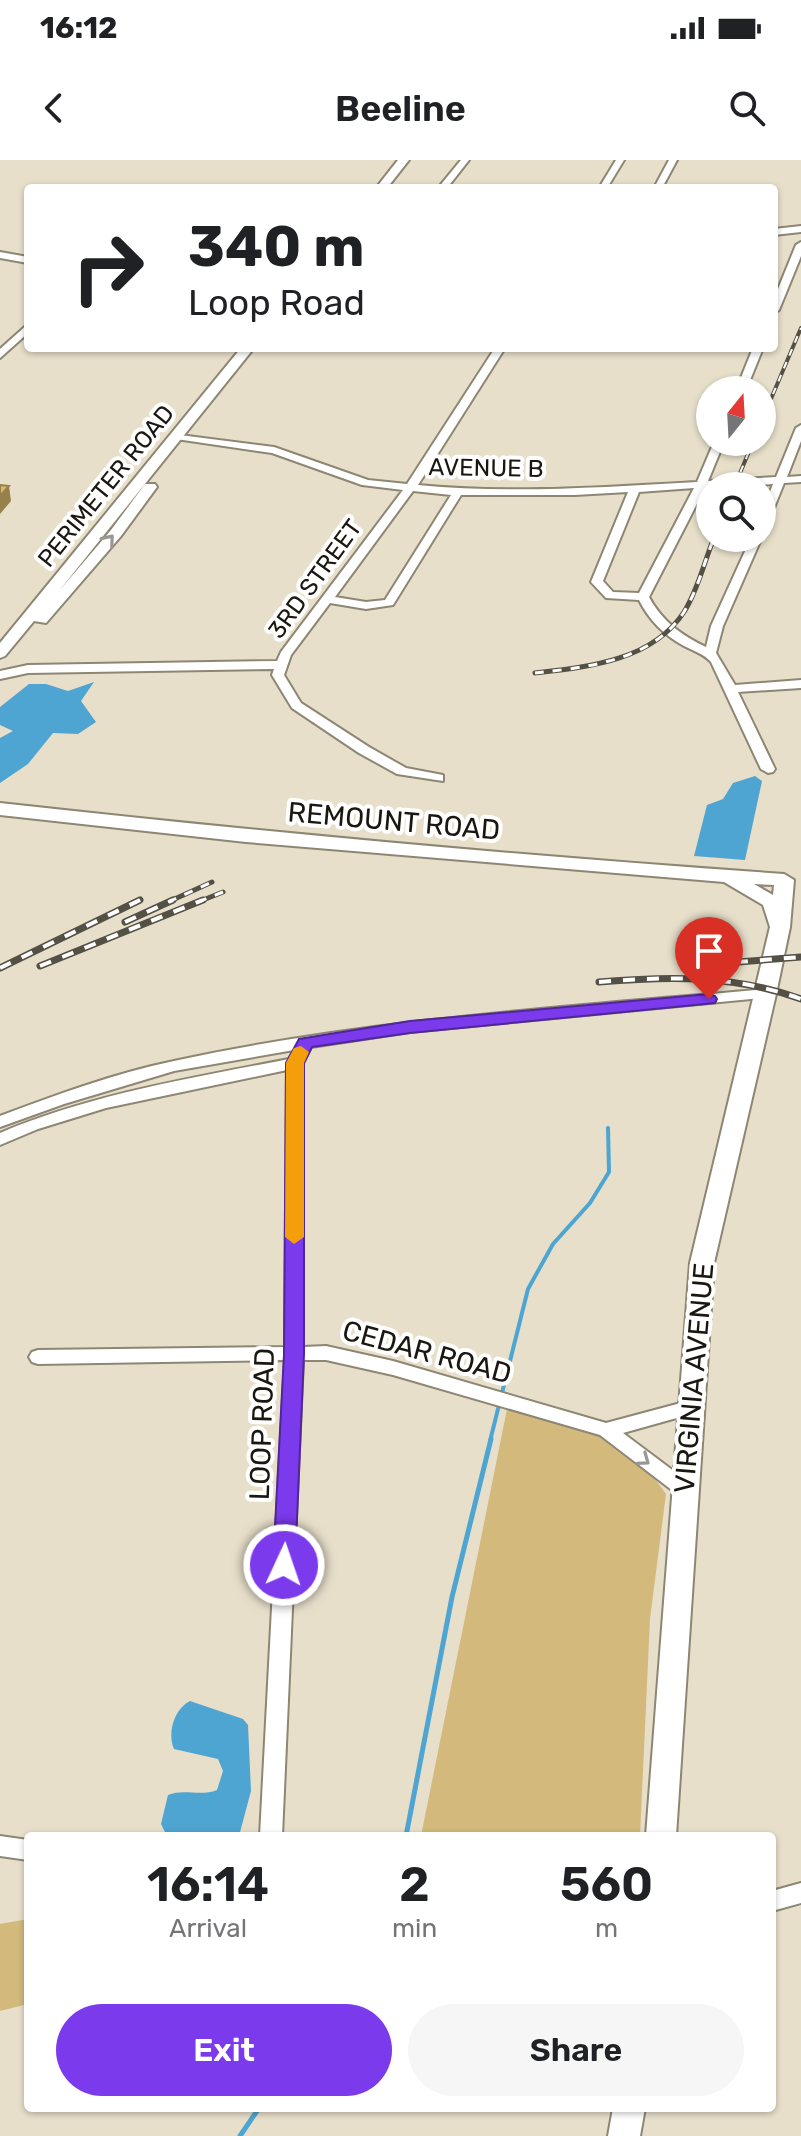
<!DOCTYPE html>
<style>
body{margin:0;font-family:Rubik,sans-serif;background:#f6f6f6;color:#202124;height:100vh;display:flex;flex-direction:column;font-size:30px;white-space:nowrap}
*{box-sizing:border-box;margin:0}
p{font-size:26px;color:#757577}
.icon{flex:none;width:44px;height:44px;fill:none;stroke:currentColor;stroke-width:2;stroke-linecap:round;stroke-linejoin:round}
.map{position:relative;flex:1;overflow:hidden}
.details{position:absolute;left:24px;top:1672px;width:752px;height:280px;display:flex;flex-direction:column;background:#fff;border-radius:8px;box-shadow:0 2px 6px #0004}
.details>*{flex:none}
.banner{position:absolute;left:24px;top:24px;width:754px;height:168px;border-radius:8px;box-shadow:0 2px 6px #0004;background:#fff;color:#202124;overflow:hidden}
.needle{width:52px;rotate:18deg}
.fabs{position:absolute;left:696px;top:216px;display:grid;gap:16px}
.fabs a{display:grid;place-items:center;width:80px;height:80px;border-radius:50%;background:#fff;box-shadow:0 2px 6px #0004;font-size:40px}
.pin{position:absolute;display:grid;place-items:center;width:68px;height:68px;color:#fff;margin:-82px -34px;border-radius:50% 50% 50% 0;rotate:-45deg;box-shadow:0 0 8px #0007}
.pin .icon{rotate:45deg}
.me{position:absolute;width:88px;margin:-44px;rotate:3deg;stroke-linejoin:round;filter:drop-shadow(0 0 6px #0008)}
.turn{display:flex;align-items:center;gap:28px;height:168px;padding:0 32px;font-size:36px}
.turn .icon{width:104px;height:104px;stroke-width:2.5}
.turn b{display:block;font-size:56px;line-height:68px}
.eta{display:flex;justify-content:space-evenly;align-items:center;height:136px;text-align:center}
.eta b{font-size:48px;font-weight:600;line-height:56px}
.action{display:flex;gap:16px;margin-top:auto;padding:16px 32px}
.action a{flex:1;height:92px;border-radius:48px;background:#7c3aed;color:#fff;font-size:32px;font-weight:600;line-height:92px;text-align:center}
.action a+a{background:#f6f6f6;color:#202124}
.status{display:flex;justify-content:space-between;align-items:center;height:56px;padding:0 40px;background:#fff;direction:ltr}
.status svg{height:22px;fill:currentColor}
header{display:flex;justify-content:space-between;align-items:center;height:104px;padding:0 32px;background:#fff;font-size:36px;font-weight:600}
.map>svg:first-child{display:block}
.green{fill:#d3ba7c}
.water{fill:#4ea5d1}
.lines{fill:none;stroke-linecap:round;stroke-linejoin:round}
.stream-far1{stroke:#4ea5d1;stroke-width:4}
.stream{stroke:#4ea5d1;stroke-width:5}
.minor-casing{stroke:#8d8673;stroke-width:4}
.tertiary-casing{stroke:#8d8673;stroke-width:4}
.secondary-casing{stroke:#8d8673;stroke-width:4}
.minor{fill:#fff;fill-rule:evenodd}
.tertiary{fill:#fff;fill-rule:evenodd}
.secondary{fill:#fff;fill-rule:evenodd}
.rail-far2-casing{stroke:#545045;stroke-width:4}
.rail-far1-casing{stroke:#545045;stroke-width:5}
.rail-casing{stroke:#545045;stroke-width:7}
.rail-far2{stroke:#fff;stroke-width:2;stroke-dasharray:7;stroke-linecap:butt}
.rail-far1{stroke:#fff;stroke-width:3;stroke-dasharray:9;stroke-linecap:butt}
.rail{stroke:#fff;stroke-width:4;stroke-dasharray:12;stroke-linecap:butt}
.shaded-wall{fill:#97814a}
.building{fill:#d8b869;stroke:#97814a;stroke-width:2}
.oneway{stroke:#989793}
.route{fill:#7c3aed;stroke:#51269a;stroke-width:2}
.slow{fill:#f59e0b}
.labels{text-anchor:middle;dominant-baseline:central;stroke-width:8;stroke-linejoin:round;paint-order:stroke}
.far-street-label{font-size:24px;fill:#1a1710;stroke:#fff}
.street-label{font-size:28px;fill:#1a1710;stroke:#fff}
</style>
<div class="status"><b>16:12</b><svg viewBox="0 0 49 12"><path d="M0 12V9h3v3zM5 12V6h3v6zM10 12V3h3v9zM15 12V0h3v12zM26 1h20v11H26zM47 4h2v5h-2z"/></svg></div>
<header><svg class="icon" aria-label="back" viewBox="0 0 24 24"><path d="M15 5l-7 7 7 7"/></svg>Beeline<svg class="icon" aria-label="search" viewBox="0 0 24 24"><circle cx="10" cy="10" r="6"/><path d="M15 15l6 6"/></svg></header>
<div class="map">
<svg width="801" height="1976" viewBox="0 0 801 1976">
<rect width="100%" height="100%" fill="#e7dfca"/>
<!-- green -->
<g class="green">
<path d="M507,1249L602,1274L650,1312L666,1334L650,1459L640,1676H421Z"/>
<path d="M28,1759V1844L0,1851V1764Z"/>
</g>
<!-- water -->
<g class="water">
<path d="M94,522L81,541L96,562L78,574L53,573L28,604L0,623V578L13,571L0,565V547L29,524H46L68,531Z"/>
<path d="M755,616L762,621L745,700L694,696L707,645L723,639L733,623Z"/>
<path d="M190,1541L243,1559L248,1565L251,1631L239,1676H167L161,1664L168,1635C184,1628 200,1637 217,1630L223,1611L218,1599L174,1589C167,1573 174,1549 190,1541Z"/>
</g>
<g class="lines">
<!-- stream-far1 -->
<path class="stream-far1" d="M490,1281L528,1129L553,1084L590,1043L609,1012L608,968"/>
<!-- stream -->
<g class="stream">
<path d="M406,1676L452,1437L491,1279"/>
<path d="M240,1976L259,1948"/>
</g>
<defs>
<g id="minor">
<path d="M461,0H469L447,28H438Z"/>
<path d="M616,0H624L607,28H599Z"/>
<path d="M669,0H677L662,28H654Z"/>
<path d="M801,66V72L774,75V69Z"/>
<path d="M801,82V96L779,150L774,153V139L796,85Z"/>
<path d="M0,92L28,97V103L0,98Z"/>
<path d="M28,164V173L0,198V189Z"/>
<path d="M495,188H505L418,325C510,334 604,327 697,322L714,282H724L708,321L776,317L796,268L801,265V281L787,317L801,316V322L784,323L766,368L762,369V352L773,324L705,328L649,437C662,461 681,475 706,487L711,466L751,378L762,377L723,466L716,493L735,525L801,520V528L738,532L775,609L773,612L768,613L761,609L711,502C704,494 694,491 684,486C664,475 649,460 639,440L606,438L591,422L628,332L575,335H461L393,445L366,449L330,443L291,495L284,515L301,543L369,587L406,608L443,615V621L397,614L359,593L292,548L272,515L274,509L28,513L0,519V511L28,505L277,501L281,492L403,330L362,325L272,293L176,279L171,276L172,274L274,287L368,320L407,324ZM694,328L639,433L613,432L603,421L639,332ZM413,331L451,335L385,440L366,442L335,437Z"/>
<path d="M753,188H763L746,230H736Z"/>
<path d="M766,829L773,834L771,837L410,872L311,887L303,903V1187L326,1186L393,1201L606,1263L692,1240L698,1242L701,1247L698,1252L623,1273L691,1324L693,1329L691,1334L684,1337L677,1334L600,1275L393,1215L326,1200H303L282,1676H260L285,1200L38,1204L32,1202L29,1197L32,1192L38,1190L285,1187L287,910L106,948L38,969L0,985V973C92,934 192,918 289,899L294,890L174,911L64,944L0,967V956C56,935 115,913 174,901C368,859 568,847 766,829Z"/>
<path d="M0,1676L28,1680V1700L0,1696Z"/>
<path d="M801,1723V1743L772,1751V1731Z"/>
</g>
<g id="tertiary">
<path d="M398,0H409L387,28H376Z"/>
<path d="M241,188H254L59,431L111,370L145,324H155L157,327L121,376L46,463L34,461L5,496L0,498V483Z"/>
</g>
<g id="secondary">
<path d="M0,643C261,672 522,696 784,714L794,720L790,767L776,834L714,1103L676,1676H646L690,1103L770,767L763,745L724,722L246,682L0,655ZM754,724L774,725L773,735Z"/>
<path d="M613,1948H645L640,1976H608Z"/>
</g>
</defs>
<!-- minor casing -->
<use href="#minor" class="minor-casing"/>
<!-- tertiary casing -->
<use href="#tertiary" class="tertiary-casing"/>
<!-- secondary casing -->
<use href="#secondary" class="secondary-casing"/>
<!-- minor -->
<use href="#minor" class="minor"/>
<!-- tertiary -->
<use href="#tertiary" class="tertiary"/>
<!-- secondary -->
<use href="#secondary" class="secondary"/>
<defs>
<g id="rail-far2">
<path d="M762,260L801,168"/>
<path d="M735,325L753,282"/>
</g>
<g id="rail-far1">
<path d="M734,326L736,323"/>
<path d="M535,513C588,507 652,501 684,452C698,430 704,402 714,378"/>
<path d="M136,742L140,740"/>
<path d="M168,742L212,722"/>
<path d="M198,742L223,732"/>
</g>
<g id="rail">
<path d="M125,762L173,740"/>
<path d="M712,804L801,797"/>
<path d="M40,806L203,740"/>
<path d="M0,808L140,740"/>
<path d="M599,822C670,816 734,815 801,839"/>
</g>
</defs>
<!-- rail-far2 casing -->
<use href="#rail-far2" class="rail-far2-casing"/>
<!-- rail-far1 casing -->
<use href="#rail-far1" class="rail-far1-casing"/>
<!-- rail casing -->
<use href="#rail" class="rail-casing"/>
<!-- rail-far2 -->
<use href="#rail-far2" class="rail-far2"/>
<!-- rail-far1 -->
<use href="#rail-far1" class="rail-far1"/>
<!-- rail -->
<use href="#rail" class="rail"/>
</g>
<!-- shaded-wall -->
<path class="shaded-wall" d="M9,326L11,341L0,354V336Z"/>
<!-- building -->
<path class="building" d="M0,325L9,326L0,336Z"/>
<!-- one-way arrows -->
<defs><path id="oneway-chevron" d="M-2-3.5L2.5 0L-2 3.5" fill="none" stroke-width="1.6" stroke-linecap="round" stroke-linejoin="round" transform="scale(2)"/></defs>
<g class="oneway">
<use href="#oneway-chevron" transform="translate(109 380) rotate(-50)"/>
<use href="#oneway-chevron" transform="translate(644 1300) rotate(36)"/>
</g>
<!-- route -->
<path class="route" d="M709,834L715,836L717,839L715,843L410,873L312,887L304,903V1194L295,1405L292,1412L284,1414L276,1412L273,1405L284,1194L286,903L299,879L410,861Z"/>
<!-- slow -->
<path class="slow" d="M301,886L309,892L304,903V1077L294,1084L285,1077L286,903L294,888Z"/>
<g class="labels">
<!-- far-street labels -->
<g class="far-street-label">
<text transform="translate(486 308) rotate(1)">AVENUE B</text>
<text transform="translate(106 326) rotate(-51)">PERIMETER ROAD</text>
<text transform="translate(315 419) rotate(-54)">3RD STREET</text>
</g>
<!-- street labels -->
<g class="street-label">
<text transform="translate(394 661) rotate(5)">REMOUNT ROAD</text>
<text transform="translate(427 1192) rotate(15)">CEDAR ROAD</text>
<text transform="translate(694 1218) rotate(-85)">VIRGINIA AVENUE</text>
<text transform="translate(262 1264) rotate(-88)">LOOP ROAD</text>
</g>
</g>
</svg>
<div class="fabs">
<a><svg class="needle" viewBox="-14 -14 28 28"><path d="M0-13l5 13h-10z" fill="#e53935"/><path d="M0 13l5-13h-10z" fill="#757577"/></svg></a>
<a><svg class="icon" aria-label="search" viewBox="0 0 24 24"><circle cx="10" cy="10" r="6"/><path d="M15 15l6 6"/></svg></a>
</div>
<div class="pin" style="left:709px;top:839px;background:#d93025"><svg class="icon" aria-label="arrive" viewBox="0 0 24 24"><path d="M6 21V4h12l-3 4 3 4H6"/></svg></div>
<svg class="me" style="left:284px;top:1405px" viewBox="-20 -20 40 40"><circle r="17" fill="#7c3aed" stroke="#fff" stroke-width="3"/><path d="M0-11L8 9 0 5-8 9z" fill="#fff"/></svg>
<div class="banner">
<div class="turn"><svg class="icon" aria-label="right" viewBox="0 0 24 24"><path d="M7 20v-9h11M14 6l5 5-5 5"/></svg><div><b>340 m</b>Loop Road</div></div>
</div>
<section class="details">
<div class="eta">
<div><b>16:14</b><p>Arrival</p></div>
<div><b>2</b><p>min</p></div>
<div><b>560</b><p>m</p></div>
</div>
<div class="action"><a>Exit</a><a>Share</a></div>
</section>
</div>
